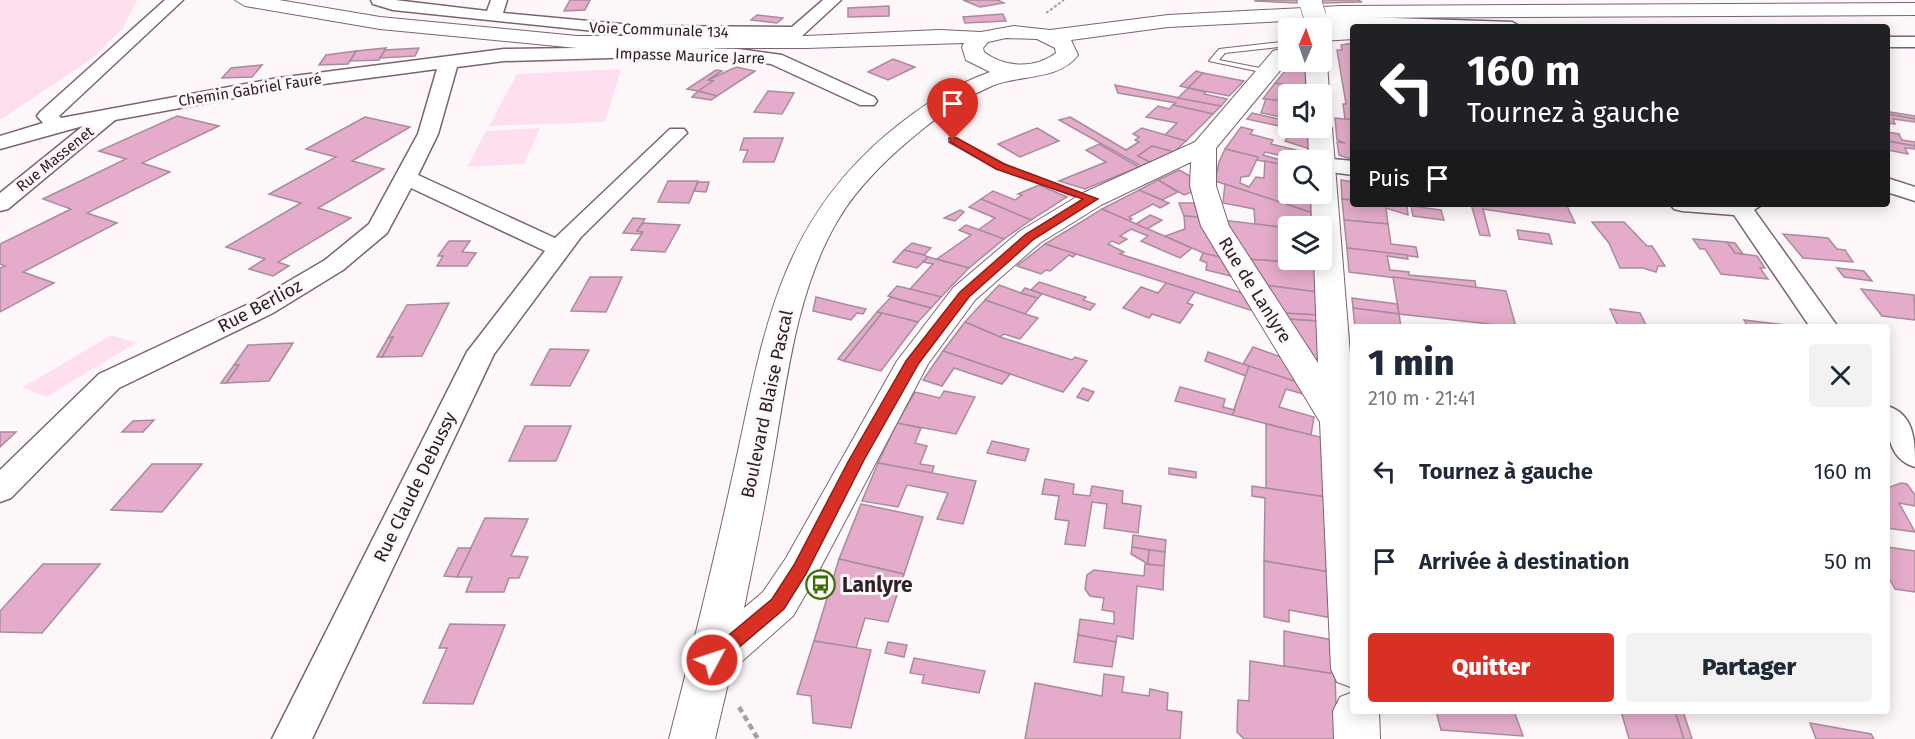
<!DOCTYPE html>
<html lang="fr">
<meta charset="utf-8">
<style>
body{margin:0;font-family:"Fira Sans",sans-serif;background:#f2f2f3;color:#1f2937;height:100vh;display:flex;flex-direction:column;font-size:22px;white-space:nowrap}
*{box-sizing:border-box;margin:0}
p{font-size:20px;color:#747a83}
.icon{flex:none;width:33px;height:33px;fill:none;stroke:currentColor;stroke-width:2;stroke-linecap:round;stroke-linejoin:round}
.map{position:relative;flex:1;overflow:hidden}
.panel{position:absolute;left:1350px;top:324px;width:540px;height:390px;display:flex;flex-direction:column;background:#fff;border-radius:6px;box-shadow:0 3px 15px #0003}
.panel>*{flex:none}
.guide{position:absolute;left:1350px;top:24px;width:540px;height:183px;border-radius:6px;box-shadow:0 3px 15px #0003;background:#202124;color:#fff;overflow:hidden}
.needle{width:39px;rotate:2deg}
.tools{position:absolute;left:1278px;top:18px;display:grid;gap:12px}
.tools a{display:grid;place-items:center;width:54px;height:54px;border-radius:6px;background:#fff;box-shadow:0 3px 15px #0003;font-size:30px}
.pin{position:absolute;display:grid;place-items:center;width:51px;height:51px;color:#fff;margin:-62px -26px;border-radius:50% 50% 50% 0;rotate:-45deg;box-shadow:0 0 6px #0007}
.pin .icon{rotate:45deg}
.me{position:absolute;width:66px;margin:-33px;rotate:50deg;stroke-linejoin:round;filter:drop-shadow(0 0 4px #0008)}
.turn{display:flex;align-items:center;gap:21px;height:126px;padding:0 18px;font-size:27px}
.turn .icon{width:78px;height:78px;stroke-width:2.5}
.turn b{display:block;font-size:42px;line-height:51px}
.then{display:flex;align-items:center;height:57px;padding:0 18px;background:#0003;gap:12px;font-size:22px}
.round{display:grid;place-items:center;flex:none;width:63px;height:63px;border-radius:6px;background:#f2f2f3}
.overview{display:flex;align-items:center;justify-content:space-between;height:102px;padding:0 18px}
h1{font-size:36px;font-weight:800;line-height:45px}
.cta{display:flex;gap:12px;margin-top:auto;padding:12px 18px}
.cta a{flex:1;height:69px;border-radius:6px;background:#d93025;color:#fff;font-size:24px;font-weight:800;line-height:69px;text-align:center}
.cta a+a{background:#f2f2f3;color:#1f2937}
ul{padding:0;list-style:none}
li{display:flex;align-items:center;gap:18px;height:90px;padding:0 18px}
li div{flex:1}
li b{display:block;font-size:22px}
li em{font-style:normal}
.map>svg:first-child{display:block}
.green{fill:#fedfef}
.building{fill:#e4acca;stroke:#a88c9b;stroke-width:1.5}
.lines{fill:none;stroke-linecap:round;stroke-linejoin:round}
.lane-casing{stroke:#7d6371;stroke-width:2}
.street-casing{stroke:#7d6371;stroke-width:3}
.secondary-casing{stroke:#7d6371;stroke-width:2}
.path-far1{stroke:#a69ea1;stroke-width:2;stroke-dasharray:3 2;stroke-linecap:butt}
.path{stroke:#a69ea1;stroke-width:4.5;stroke-dasharray:6 4;stroke-linecap:butt}
.lane{fill:#fff;fill-rule:evenodd}
.street{fill:#fff;fill-rule:evenodd}
.secondary{fill:#fff;fill-rule:evenodd}
.secondary-bridge-casing{stroke:#7d6371;stroke-width:23;stroke-linecap:butt}
.secondary-bridge{stroke:#fff;stroke-width:22}
.route{fill:#d93025;stroke:#8d1f18;stroke-width:1.5}
.labels{text-anchor:middle;dominant-baseline:central;stroke-width:6;stroke-linejoin:round;paint-order:stroke}
.far-street-label{font-size:15px;fill:#2c2126;stroke:#fdf7fa}
.street-label{font-size:18px;fill:#2c2126;stroke:#fdf7fa}
.near-poi-label{font-size:21px;font-weight:bold;fill:#2c2126;stroke:#fdf7fa;text-anchor:start}
</style>
<div class="map">
<svg width="1915" height="739" viewBox="0 0 1915 739">
<rect width="100%" height="100%" fill="#fdf7fa"/>
<!-- green -->
<g class="green">
<path d="M0,0H137L123,28L90,60L0,120Z"/>
<path d="M621,69L605,122L489,126L517,74Z"/>
<path d="M540,128L524,164L467,167L486,131Z"/>
<path d="M112,335L136,343L46,397L23,387Z"/>
</g>
<!-- building -->
<g class="building">
<path d="M570,0H590L585,10L564,11Z"/>
<path d="M963,0H998L1004,3L980,7Z"/>
<path d="M1255,0H1297V3L1255,1Z"/>
<path d="M1323,0H1358L1362,2L1323,3Z"/>
<path d="M889,6V16L848,17V8Z"/>
<path d="M1003,14L1006,21L965,23L963,17Z"/>
<path d="M757,15L783,18L777,23L751,20Z"/>
<path d="M1353,43V120L1345,119L1343,104H1346L1337,50H1342L1341,45Z"/>
<path d="M386,48L379,60L350,61L356,51Z"/>
<path d="M419,48L415,56L380,58L385,50Z"/>
<path d="M356,51L348,64L319,65L326,55Z"/>
<path d="M893,59L915,67L888,80L868,72Z"/>
<path d="M1293,62H1305L1306,88L1275,83Z"/>
<path d="M262,65L252,77L222,78L231,68Z"/>
<path d="M736,67L755,71L717,96L698,91L713,81L708,80Z"/>
<path d="M716,70L722,71L708,80L713,81L698,91L687,89Z"/>
<path d="M1196,71L1203,73L1188,88L1180,86Z"/>
<path d="M1203,73L1244,81L1229,96L1188,88Z"/>
<path d="M1275,83L1306,88L1307,94H1288V102L1263,99Z"/>
<path d="M1115,85L1160,94L1221,106L1213,114L1173,105L1176,103L1118,93Z"/>
<path d="M1188,88L1206,92L1204,94L1227,99L1221,106L1178,98Z"/>
<path d="M698,91L717,96L711,100L692,97Z"/>
<path d="M768,91L794,93L782,114L754,112Z"/>
<path d="M1266,99L1288,102V118L1261,113Z"/>
<path d="M1173,105L1213,114L1186,141L1165,135L1177,123L1146,117L1158,106L1169,109Z"/>
<path d="M1887,105L1890,112L1915,116V119L1887,114Z"/>
<path d="M1252,113L1288,121V128H1309L1310,149L1285,141L1288,137L1283,135L1288,128L1247,119Z"/>
<path d="M1887,114L1915,119V122L1893,119L1895,124L1887,123Z"/>
<path d="M177,116L219,126L142,163L170,172L87,213L117,223L23,272L54,283L0,312V268L5,266L0,264V244L71,209L43,199L126,159L99,151Z"/>
<path d="M365,117L410,127L352,161L384,169L318,208L351,218L278,262L289,266L273,276L249,269L265,259L226,247L301,203L269,194L336,157L306,149Z"/>
<path d="M1070,117L1126,150L1139,142L1135,140L1139,137L1133,134L1142,128L1186,141L1174,152L1152,146L1138,156L1150,162L1141,166L1059,120Z"/>
<path d="M1335,118L1353,120V160L1339,155L1337,142L1345,143L1337,140Z"/>
<path d="M1241,127L1253,130L1250,134L1273,140L1271,144L1296,150L1292,158L1265,152L1263,155L1288,162V166L1257,160L1258,157L1225,149Z"/>
<path d="M1037,128L1059,141L1020,157L998,144Z"/>
<path d="M1887,132L1899,134L1902,140L1915,142V146L1887,141Z"/>
<path d="M744,138H783L774,162H743L748,150H740Z"/>
<path d="M1887,141L1915,146V149L1905,148L1908,154L1887,150Z"/>
<path d="M1099,144L1139,167L1085,189L1059,181L1106,162L1086,150Z"/>
<path d="M1152,146L1174,152L1150,162L1138,156Z"/>
<path d="M1225,149L1258,157L1249,176L1241,177L1240,183L1249,187L1256,177L1264,178L1265,161L1288,166V194H1312L1313,213L1215,181L1219,162Z"/>
<path d="M1179,170L1190,176L1192,192L1184,195L1158,180Z"/>
<path d="M1158,180L1178,192L1162,200L1139,190Z"/>
<path d="M1341,180L1353,182V200L1342,199Z"/>
<path d="M668,181H698L689,203L658,202Z"/>
<path d="M698,182H709L706,192L694,191Z"/>
<path d="M1225,184L1313,213L1314,226L1288,228L1255,224L1254,209L1223,203Z"/>
<path d="M1039,185L1067,197L1031,220L981,199L993,191L1015,200L1022,195L1018,194Z"/>
<path d="M1139,190L1169,203L1160,208L1153,204L1129,217L1132,219L1128,221L1102,209Z"/>
<path d="M981,199L1031,220L1004,239L978,230L995,218L969,207Z"/>
<path d="M1342,199L1353,200V204L1407,206L1408,215L1386,208L1388,224L1344,220Z"/>
<path d="M1179,203H1194L1199,217L1184,216Z"/>
<path d="M1471,204H1566L1575,223L1483,209L1490,236L1480,235Z"/>
<path d="M1411,206L1441,210L1444,220L1413,216Z"/>
<path d="M1102,209L1192,248L1180,258L1141,241L1148,236L1131,229L1120,236L1127,239L1119,244L1112,241L1108,244L1124,252L1120,254L1242,293L1253,311L1045,244Z"/>
<path d="M960,210L964,212L955,221L944,218Z"/>
<path d="M1150,215L1162,220L1147,229L1136,224Z"/>
<path d="M1184,216L1199,217L1220,257L1210,256L1165,236L1185,229Z"/>
<path d="M633,218L645,219L637,231L643,232L642,234L623,233Z"/>
<path d="M1222,220L1288,228V260H1316V264L1246,259Z"/>
<path d="M1344,220L1388,224L1391,244L1416,247L1418,257L1347,248Z"/>
<path d="M1592,222H1624L1647,246H1652L1665,266H1658L1656,272L1643,268H1620L1609,243Z"/>
<path d="M643,223L680,225L665,252L631,250L643,232L637,231Z"/>
<path d="M966,225L1004,239L969,268L937,259L971,235L959,230Z"/>
<path d="M1517,230L1549,234L1552,244L1519,239Z"/>
<path d="M1783,234L1828,238L1837,249L1845,250L1853,262L1803,258Z"/>
<path d="M1693,239L1727,242L1735,253L1757,256L1765,268H1760L1768,279L1721,274L1705,249H1700Z"/>
<path d="M449,241H470L462,252L476,253L467,266H437L443,256H438Z"/>
<path d="M1727,242L1735,243L1743,254L1735,253Z"/>
<path d="M912,243L931,248L924,255L904,250Z"/>
<path d="M1045,244L1076,254L1073,257L1069,255L1050,271L1046,270L1041,274L1017,266Z"/>
<path d="M1347,248L1407,255L1408,259L1387,256L1390,270L1409,272V275L1475,281L1476,288L1349,272Z"/>
<path d="M904,250L924,255L928,257L917,268L893,262Z"/>
<path d="M1203,253L1220,257L1231,276L1206,270L1207,263L1200,260Z"/>
<path d="M928,257L969,268L941,297L910,289L933,264L923,262Z"/>
<path d="M1246,259L1316,264L1317,292L1264,285Z"/>
<path d="M1837,268L1864,271L1872,281L1844,277Z"/>
<path d="M590,277H622L606,312L571,311Z"/>
<path d="M1393,277L1506,291L1516,327L1399,314Z"/>
<path d="M1039,282L1086,297L1083,300L1095,304L1090,310L1031,290Z"/>
<path d="M1166,283L1195,292L1187,303L1193,305L1180,323L1152,314L1149,318L1123,308L1141,287L1158,293Z"/>
<path d="M999,285L1021,293L1038,298L1025,314L985,300Z"/>
<path d="M1264,285L1317,292L1318,315L1282,313Z"/>
<path d="M897,286L910,289L941,297L931,308L888,296Z"/>
<path d="M1025,288L1031,290L1042,294L1038,298L1021,293Z"/>
<path d="M1861,289L1914,295L1915,320L1882,316Z"/>
<path d="M816,297L848,305L866,309L863,314L857,313L851,320L813,311Z"/>
<path d="M891,297L900,300L931,308L918,322L877,312Z"/>
<path d="M1352,298L1397,304L1399,314L1353,308Z"/>
<path d="M985,300L1025,314L1038,318L1020,339L1004,334L1000,337L965,322Z"/>
<path d="M449,303L422,356L382,357L393,337L388,338L407,305Z"/>
<path d="M1353,308L1399,314L1401,327H1355Z"/>
<path d="M1610,309L1640,313L1647,327L1618,326Z"/>
<path d="M877,312L882,313L844,361L838,359Z"/>
<path d="M882,313L918,322L881,371L844,361Z"/>
<path d="M1282,313L1318,315L1317,321L1286,319Z"/>
<path d="M1286,319L1317,321L1320,365L1316,366Z"/>
<path d="M1744,320L1804,327H1748Z"/>
<path d="M965,322L1000,337L1072,360L1075,357L1087,361L1063,392L943,351Z"/>
<path d="M393,337L382,357H377L388,338Z"/>
<path d="M293,343L269,381L226,383L239,365H234L248,345Z"/>
<path d="M1253,347L1281,357L1297,382L1243,364Z"/>
<path d="M550,349L589,350L570,386L531,385Z"/>
<path d="M943,351L1010,374L1002,384L954,368L942,386L923,380Z"/>
<path d="M1208,352L1249,366L1246,376L1205,361Z"/>
<path d="M234,365H239L226,383H221Z"/>
<path d="M1249,366L1297,382L1303,394L1286,389L1279,407L1314,417L1311,435L1232,415Z"/>
<path d="M1180,387L1225,399L1223,407L1235,410L1232,415L1175,401Z"/>
<path d="M1083,388L1094,392L1088,401L1077,397Z"/>
<path d="M944,391L975,397L956,434L897,423L915,392L940,398Z"/>
<path d="M154,420L143,432H122L133,421Z"/>
<path d="M897,423L921,428L915,443L927,446L920,464L934,466L932,473L878,463Z"/>
<path d="M1266,424L1324,438L1326,497L1266,488Z"/>
<path d="M525,426H571L556,461H509Z"/>
<path d="M0,432H16L0,447Z"/>
<path d="M992,441L1029,449L1025,461L987,453Z"/>
<path d="M878,463L976,481L963,524L937,519L948,493L907,485L898,507L862,501Z"/>
<path d="M152,464H202L162,512L111,510Z"/>
<path d="M1169,468L1196,472V478L1169,474Z"/>
<path d="M1045,479L1074,484L1073,494L1090,496L1092,486L1123,491L1122,503L1141,506L1138,533L1104,528L1107,504L1092,502L1085,546L1065,544L1069,521L1055,519L1059,496L1042,494Z"/>
<path d="M1901,483L1907,484L1915,495V506L1899,503L1915,532L1887,528V488Z"/>
<path d="M1252,486L1326,497L1329,572L1264,561L1265,498L1252,496Z"/>
<path d="M861,504L923,517L904,574L839,559Z"/>
<path d="M485,518L528,519L511,556L528,557L519,578H509L504,592H466L472,577H457Z"/>
<path d="M1133,535L1166,540L1165,552L1132,547Z"/>
<path d="M1132,547L1149,550L1148,564L1131,554Z"/>
<path d="M1887,547L1915,551V592L1895,589L1887,574Z"/>
<path d="M458,548H471L457,577L444,576Z"/>
<path d="M1149,550L1165,552L1164,566L1148,564Z"/>
<path d="M839,559L904,574L888,622L865,618L856,648L814,641Z"/>
<path d="M1264,561L1329,572L1332,618L1289,610V622L1264,617Z"/>
<path d="M43,564H100L42,633L0,632V611Z"/>
<path d="M1145,564L1164,566L1163,590L1137,586L1133,639L1117,636L1116,642L1078,635L1080,619L1114,624V612L1102,610L1104,598L1090,596L1085,589L1087,575L1094,570L1144,576Z"/>
<path d="M450,624L505,625L473,704L423,703L447,648H439Z"/>
<path d="M1284,631L1333,640L1335,674L1284,666Z"/>
<path d="M1078,635L1116,642L1112,667L1074,662Z"/>
<path d="M814,641L871,650L851,728L813,723L811,696L797,694Z"/>
<path d="M888,642L907,645L904,657L885,653Z"/>
<path d="M914,658L985,671L979,693L922,683L924,675L910,673Z"/>
<path d="M1250,661L1335,674L1337,739H1244L1237,732L1238,700L1249,701Z"/>
<path d="M1104,674L1124,677L1122,692L1149,696L1150,689L1168,693L1167,710L1182,712L1180,739H1025L1035,683L1102,696Z"/>
<path d="M1436,711H1514L1523,736L1441,730Z"/>
<path d="M1621,711H1675L1684,739H1629Z"/>
<path d="M1675,711H1683L1692,739H1684Z"/>
<path d="M1810,723L1871,734L1874,739H1816Z"/>
</g>
<g class="lines">
<defs>
<g id="lane">
<path d="M1309,25H1312V28H1298Z"/>
<path d="M1285,37H1288L1287,46L1225,53L1219,60L1270,70V74L1209,61L1219,49L1281,42Z"/>
<path d="M953,137L1004,164L1097,199L1092,202L1088,201L996,168L949,142V138Z"/>
</g>
<g id="street">
<path d="M165,0H183L59,116L61,118L278,78L504,49L643,47L738,49L782,55L874,97L877,101L874,105H860L771,64L738,59L643,57L504,61L457,67L438,134L418,175L555,238L670,129H684L687,133L581,237L494,354L312,739H272L467,352L545,251L411,188L387,233L343,270L273,313L119,388L11,498L0,502V470L99,374L255,301L325,260L369,224L418,134L437,69L278,90L115,120L8,209L0,211V193L83,126L0,149V136L43,123L37,116L40,112Z"/>
<path d="M371,0H395L487,11L491,0H507L503,13L643,26L792,27L823,0H841L802,36L796,37L643,36L393,10L373,4Z"/>
<path d="M1334,16L1512,22L1521,27L1328,25L1325,21Z"/>
<rect x="1887" y="37" width="28" height="10"/>
<path d="M1322,158L1353,161V175L1322,171V160H1314Z"/>
<path d="M1887,178L1915,187V201L1887,192Z"/>
<path d="M1670,204H1763L1754,210L1838,327H1810L1734,215L1682,211L1674,209Z"/>
<path d="M1887,406C1915,414 1915,442 1915,467C1887,459 1887,430 1887,406Z"/>
</g>
<g id="secondary">
<path d="M235,0H279L380,17L577,36H806L939,30L981,32L1014,26L1050,30L1168,15L1341,6L1915,3V15L1343,18L1359,27H1353V39L1322,41V29L1333,28L1308,25L1306,20L1168,27L1071,40L1078,55C1060,80 1020,75 994,85C969,96 946,110 924,128C892,154 859,184 838,220C798,287 788,372 775,447C766,501 755,554 744,608L763,592L786,558L897,361L953,288L1020,231L1083,193L1195,142L1273,51L1288,47V61L1216,148V186L1229,226L1318,363L1314,260H1322V226H1312L1311,194H1322V160H1309L1308,128H1322V121L1328,123L1332,128L1353,392V688L1337,682L1331,669L1320,422L1201,226L1190,186L1191,162L1101,205L1040,243L975,300L928,364L814,580L793,616L731,671L715,739H669C691,654 712,569 731,483C762,347 772,232 886,135C917,109 950,86 990,72L966,60L962,47L964,43L806,48H577L380,29L245,6ZM1006,38L1037,39L1055,48L1056,53C1035,69 1005,68 984,52L983,48L988,42Z"/>
<path d="M1322,57L1327,62L1329,94L1322,100V94H1307L1305,62H1322Z"/>
<path d="M1353,692V711H1379L1380,739H1334L1333,711L1340,697Z"/>
</g>
</defs>
<!-- lane casing -->
<use href="#lane" class="lane-casing"/>
<!-- street casing -->
<use href="#street" class="street-casing"/>
<!-- secondary casing -->
<use href="#secondary" class="secondary-casing"/>
<!-- path-far1 -->
<path class="path-far1" d="M1046,13L1064,0"/>
<!-- path -->
<path class="path" d="M739,707L758,739"/>
<!-- lane -->
<use href="#lane" class="lane"/>
<!-- street -->
<use href="#street" class="street"/>
<!-- secondary -->
<use href="#secondary" class="secondary"/>
<defs>
<path id="secondary-bridge" d="M1311,4L1315,17"/>
</defs>
<!-- secondary-bridge casing -->
<use href="#secondary-bridge" class="secondary-bridge-casing"/>
<!-- secondary-bridge -->
<use href="#secondary-bridge" class="secondary-bridge"/>
</g>
<!-- route -->
<path class="route" d="M950,138H957L1004,164L1098,199L1034,239L969,297L919,363L864,460L806,574L784,609L718,665L712,668L705,665L703,660L705,655L772,599L794,565L849,460L906,361L960,292L1026,234L1083,199L996,169L950,142Z"/>
<!-- icons -->
<defs>
<symbol id="bus-ring" viewBox="-11 -11 22 22"><circle r="9.5" fill="#fdf7fa" stroke="#377100" stroke-width="1.5"/><path d="M-5-6H5V4H4V6H2V4H-2V6H-4V4H-5ZM-3.5-4V0h7V-4ZM-3.5 1.2v1.5H-2V1.2ZM2 1.2v1.5H3.5V1.2Z" fill="#377100"/></symbol>
</defs>
<g fill-rule="evenodd">
<use href="#bus-ring" x="804" y="568" width="33" height="33"/>
</g>
<g class="labels">
<!-- far-street labels -->
<g class="far-street-label">
<text transform="translate(659 30) rotate(2)">Voie Communale 134</text>
<text transform="translate(690 56) rotate(2)">Impasse Maurice Jarre</text>
<text transform="translate(250 90) rotate(-9)">Chemin Gabriel Fauré</text>
<text transform="translate(55 159) rotate(-39)">Rue Massenet</text>
</g>
<!-- street labels -->
<g class="street-label">
<text transform="translate(1255 290) rotate(58)">Rue de Lanlyre</text>
<text transform="translate(260 306) rotate(-28)">Rue Berlioz</text>
<text transform="translate(767 404) rotate(-78)">Boulevard Blaise Pascal</text>
<text transform="translate(415 487) rotate(-64)">Rue Claude Debussy</text>
</g>
<!-- near-poi labels -->
<g class="near-poi-label">
<text x="842" y="585">Lanlyre</text>
</g>
</g>
</svg>
<div class="tools">
<a><svg class="needle" viewBox="-14 -14 28 28"><path d="M0-13l5 13h-10z" fill="#e53935"/><path d="M0 13l5-13h-10z" fill="#747a83"/></svg></a>
<a><svg class="icon" aria-label="sound" viewBox="0 0 24 24"><path d="M4 9h4l5-4v14l-5-4H4zM17 9q2 3 0 6"/></svg></a>
<a><svg class="icon" aria-label="search" viewBox="0 0 24 24"><circle cx="10" cy="10" r="6"/><path d="M15 15l6 6"/></svg></a>
<a><svg class="icon" aria-label="layers" viewBox="0 0 24 24"><path d="M12 4l9 5-9 5-9-5zM3 14l9 5 9-5"/></svg></a>
</div>
<div class="pin" style="left:953px;top:140px;background:#d93025"><svg class="icon" aria-label="arrive" viewBox="0 0 24 24"><path d="M6 21V4h12l-3 4 3 4H6"/></svg></div>
<svg class="me" style="left:712px;top:660px" viewBox="-20 -20 40 40"><circle r="17" fill="#d93025" stroke="#fff" stroke-width="3"/><path d="M0-11L8 9 0 5-8 9z" fill="#fff"/></svg>
<div class="guide">
<div class="turn"><svg class="icon" aria-label="left" viewBox="0 0 24 24"><path d="M17 20v-9H6M10 6l-5 5 5 5"/></svg><div><b>160 m</b>Tournez à gauche</div></div>
<div class="then">Puis<svg class="icon" aria-label="arrive" viewBox="0 0 24 24"><path d="M6 21V4h12l-3 4 3 4H6"/></svg></div>
</div>
<section class="panel">
<div class="overview"><div><h1>1 min</h1><p>210 m · 21:41</p></div><a class="round"><svg class="icon" aria-label="close" viewBox="0 0 24 24"><path d="M6 6l12 12M18 6L6 18"/></svg></a></div>
<ul>
<li><svg class="icon" aria-label="left" viewBox="0 0 24 24"><path d="M17 20v-9H6M10 6l-5 5 5 5"/></svg><div><b>Tournez à gauche</b></div><em>160 m</em></li>
<li><svg class="icon" aria-label="arrive" viewBox="0 0 24 24"><path d="M6 21V4h12l-3 4 3 4H6"/></svg><div><b>Arrivée à destination</b></div><em>50 m</em></li>
</ul>
<div class="cta"><a>Quitter</a><a>Partager</a></div>
</section>
</div>
